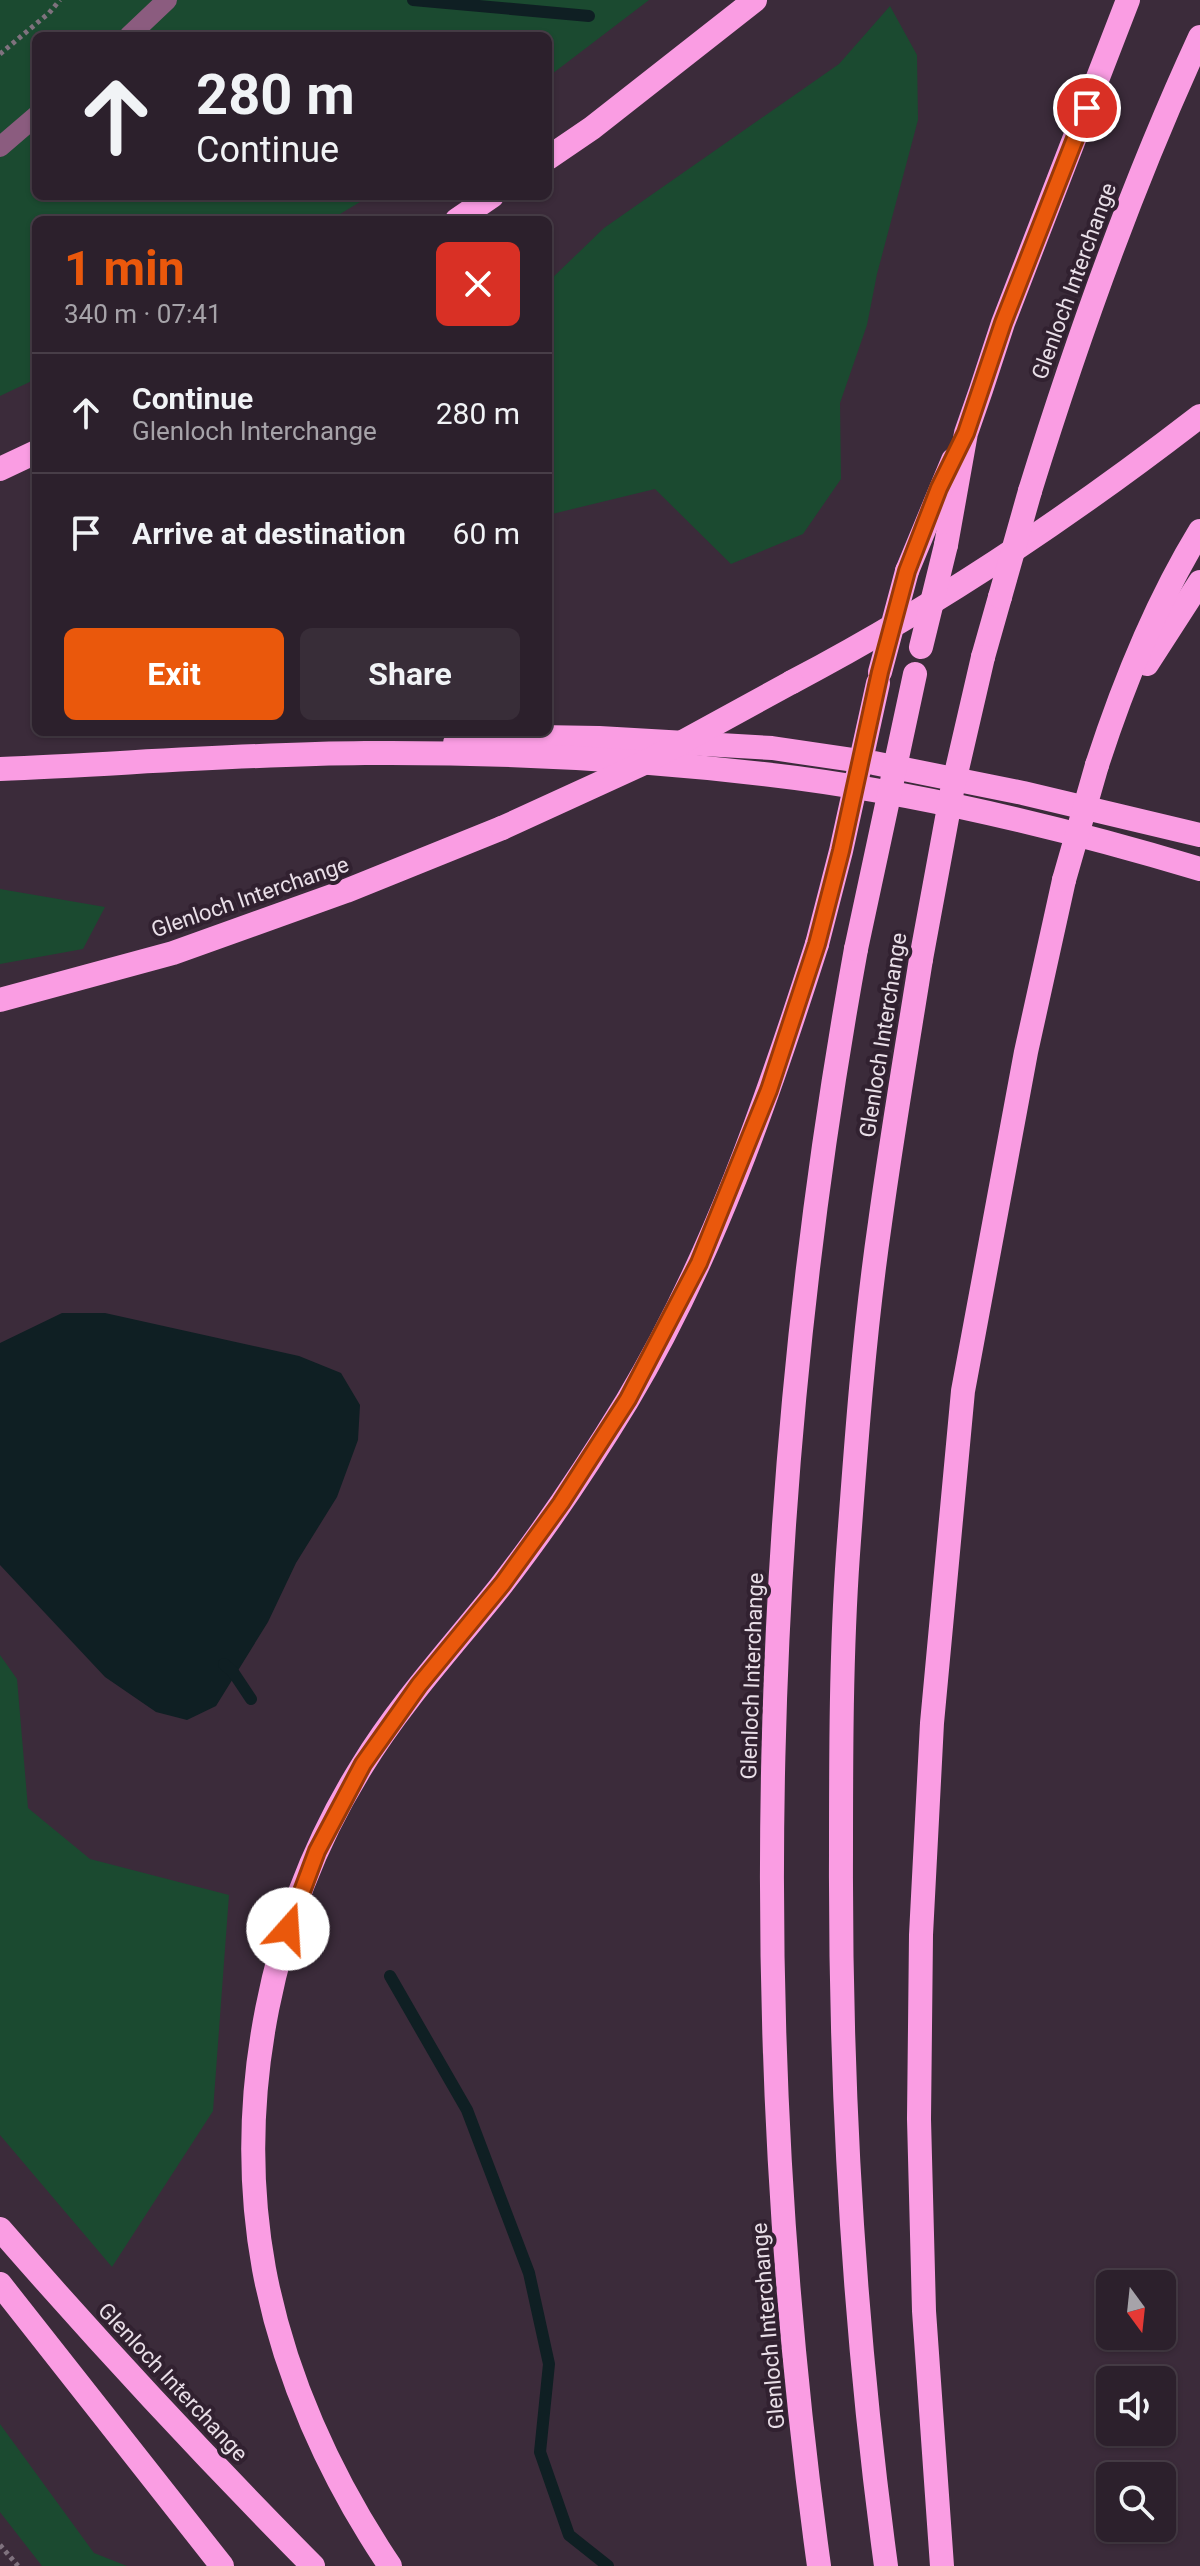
<!DOCTYPE html>
<meta charset="utf-8">
<style>
body{margin:0;font-family:Roboto,sans-serif;background:#382d38;color:#f1f3f6;height:100vh;display:flex;flex-direction:column;font-size:30px;white-space:nowrap}
*{box-sizing:border-box;margin:0}
p{font-size:26px;color:#a6a3a9}
.icon{flex:none;width:44px;height:44px;fill:none;stroke:currentColor;stroke-width:2;stroke-linecap:round;stroke-linejoin:round}
.map{position:relative;flex:1;overflow:hidden}
.panel{position:absolute;left:32px;top:216px;width:520px;height:520px;display:flex;flex-direction:column;background:#2c202c;border-radius:12px;box-shadow:0 2px 6px #0004,0 0 0 2px #483e48}
.panel>*{flex:none}
.banner{position:absolute;left:32px;top:32px;width:520px;height:168px;border-radius:12px;box-shadow:0 2px 6px #0004,0 0 0 2px #483e48;background:#2c202c;color:#f1f3f6;overflow:hidden}
.needle{width:52px;rotate:165deg}
.fabs{position:absolute;left:1096px;top:2270px;display:grid;gap:16px}
.fabs a{display:grid;place-items:center;width:80px;height:80px;border-radius:12px;background:#2c202c;box-shadow:0 2px 6px #0004,0 0 0 2px #483e48;font-size:40px}
.pin{position:absolute;display:grid;place-items:center;width:68px;height:68px;color:#fff;margin:-34px;border:4px solid #fff;border-radius:50%;box-shadow:0 2px 8px #0007}
.me{position:absolute;width:88px;margin:-44px;rotate:19deg;stroke-linejoin:round;filter:drop-shadow(0 0 6px #0008)}
.turn{display:flex;align-items:center;gap:28px;height:168px;padding:0 32px;font-size:36px}
.turn .icon{width:104px;height:104px;stroke-width:2.5}
.turn b{display:block;font-size:56px;line-height:68px}
.round{display:grid;place-items:center;flex:none;width:84px;height:84px;border-radius:12px;background:#382d38}
.headline{display:flex;align-items:center;justify-content:space-between;height:136px;padding:0 32px}
h1{font-size:48px;font-weight:700;line-height:60px;color:#ea580c}
.primary-button{display:flex;gap:16px;margin-top:auto;padding:16px 32px}
.primary-button a{flex:1;height:92px;border-radius:12px;background:#ea580c;color:#fff;font-size:32px;font-weight:700;line-height:92px;text-align:center}
.primary-button a+a{background:#382d38;color:#f1f3f6}
ul{padding:0;list-style:none}
li{display:flex;align-items:center;gap:24px;height:120px;padding:0 32px;border-top:2px solid #483e48}
li div{flex:1}
li b{display:block;font-size:30px}
li em{font-style:normal}
.map>svg:first-child{display:block}
.green{fill:#1b4a30}
.water{fill:#0f1f23}
.lines{fill:none;stroke-linecap:round;stroke-linejoin:round}
.stream{stroke:#0f1f23;stroke-width:12}
.path{stroke:#7f727e;stroke-width:5;stroke-dasharray:4 4;stroke-linecap:butt}
.minor{stroke:#8b5c7f;stroke-width:20}
.highway{stroke:#fa9de3;stroke-width:24}
.highway-bridge{stroke:#fa9de3;stroke-width:24}
.route-casing{stroke:#983908;stroke-width:20}
.route{stroke:#ea580c;stroke-width:14}
.labels{text-anchor:middle;dominant-baseline:central;stroke-width:8;stroke-linejoin:round;paint-order:stroke}
.street-label{font-size:22px;fill:#e9dfe8;stroke:#312130}
</style>
<div class="map">
<svg width="1200" height="2566" viewBox="0 0 1200 2566">
<rect width="100%" height="100%" fill="#3b2b3a"/>
<!-- green -->
<g class="green">
<path d="M0,0H649L548,77V36H36V196H370L330,220H36V379L0,396Z"/>
<path d="M890,6L917,55L918,120L877,274L867,325L840,403L841,479L803,534L731,564L655,489L548,515V282L604,228L839,64Z"/>
<path d="M0,889L105,907L83,949L0,964Z"/>
<path d="M0,1655L17,1679L28,1808L90,1859L229,1895L213,2111L112,2267L0,2135Z"/>
<path d="M0,2424L94,2553L127,2566H42L0,2512Z"/>
</g>
<!-- water -->
<path class="water" d="M62,1313H105L299,1356L341,1373L360,1405L358,1440L337,1497L296,1563L268,1622L216,1706L187,1720L156,1712L105,1677L0,1565V1343Z"/>
<g class="lines">
<!-- stream -->
<g class="stream">
<path d="M413,0L589,16"/>
<path d="M224,1664L233,1672L251,1699"/>
<path d="M390,1976L467,2110L529,2273L549,2364L540,2452L569,2535L608,2566"/>
</g>
<!-- path -->
<g class="path">
<path d="M0,54L49,13L60,0"/>
<path d="M0,2545L18,2566"/>
</g>
<!-- minor -->
<g class="minor">
<path d="M129,36L167,0"/>
<path d="M0,147L36,116"/>
</g>
<!-- highway -->
<g class="highway">
<path d="M548,158L592,128L755,0"/>
<path d="M457,220L492,196"/>
<path d="M0,469L36,452"/>
<path d="M1030,491C1078,336 1132,184 1200,37"/>
<path d="M946,545L966,433L981,390L1003,323L1128,0"/>
<path d="M907,571L953,460"/>
<path d="M983,657L1000,597"/>
<path d="M1147,664L1200,582"/>
<path d="M792,682C935,607 1072,515 1200,416"/>
<path d="M455,743L539,737L599,738L772,748L874,763L1023,793L1200,835"/>
<path d="M1097,765C1123,685 1156,603 1200,531"/>
<path d="M0,769C121,764 243,754 365,753C506,752 657,760 796,778C931,796 1070,830 1200,869"/>
<path d="M0,1000L173,953L346,891L502,828"/>
<path d="M0,2229C101,2345 205,2457 313,2566"/>
<path d="M0,2284L222,2566"/>
<path d="M390,2566C330,2477 284,2375 264,2269C233,2099 271,1912 362,1766C401,1702 453,1646 500,1587C546,1528 588,1465 627,1401C712,1259 767,1101 817,944"/>
<path d="M819,2566C745,2031 759,1481 856,949"/>
<path d="M886,2566C854,2330 840,2092 841,1854C841,1754 841,1654 848,1554C856,1444 864,1333 880,1223C892,1135 907,1047 921,959"/>
<path d="M942,2566L924,2311L919,2119L921,1935L932,1723L963,1391L1026,1052L1064,880"/>
</g>
<!-- highway-bridge -->
<g class="highway-bridge">
<path d="M1000,597L1030,491"/>
<path d="M921,647L946,545"/>
<path d="M880,672L907,571"/>
<path d="M502,828L644,763L792,682"/>
<path d="M1064,880L1097,765"/>
<path d="M817,944L841,851L878,683"/>
<path d="M856,949L915,674"/>
<path d="M921,959L952,791L983,657"/>
</g>
</g>
<g class="lines">
<defs>
<path id="route" d="M288,1929L317,1851L363,1764L419,1685L503,1583L561,1503L628,1399L699,1263L769,1090L817,944L841,851L880,672L907,571L939,488L966,433L1003,323L1087,108"/>
</defs>
<!-- route casing -->
<use href="#route" class="route-casing"/>
<!-- route -->
<use href="#route" class="route"/>
</g>
<g class="labels">
<!-- street labels -->
<g class="street-label">
<text transform="translate(1074 281) rotate(-70)">Glenloch Interchange</text>
<text transform="translate(250 897) rotate(-19)">Glenloch Interchange</text>
<text transform="translate(883 1035) rotate(-81)">Glenloch Interchange</text>
<text transform="translate(752 1676) rotate(-88)">Glenloch Interchange</text>
<text transform="translate(768 2326) rotate(-95)">Glenloch Interchange</text>
<text transform="translate(173 2382) rotate(47)">Glenloch Interchange</text>
</g>
</g>
</svg>
<div class="fabs">
<a><svg class="needle" viewBox="-14 -14 28 28"><path d="M0-13l5 13h-10z" fill="#e53935"/><path d="M0 13l5-13h-10z" fill="#a6a3a9"/></svg></a>
<a><svg class="icon" aria-label="sound" viewBox="0 0 24 24"><path d="M4 9h4l5-4v14l-5-4H4zM17 9q2 3 0 6"/></svg></a>
<a><svg class="icon" aria-label="search" viewBox="0 0 24 24"><circle cx="10" cy="10" r="6"/><path d="M15 15l6 6"/></svg></a>
</div>
<div class="pin" style="left:1087px;top:108px;background:#d93025"><svg class="icon" aria-label="arrive" viewBox="0 0 24 24"><path d="M6 21V4h12l-3 4 3 4H6"/></svg></div>
<svg class="me" style="left:288px;top:1929px" viewBox="-20 -20 40 40"><circle r="19" fill="#fff"/><path d="M0-13L10 11 0 6-10 11z" fill="#ea580c"/></svg>
<div class="banner">
<div class="turn"><svg class="icon" aria-label="ahead" viewBox="0 0 24 24"><path d="M12 20V5M6 11l6-6 6 6"/></svg><div><b>280 m</b>Continue</div></div>
</div>
<section class="panel">
<div class="headline"><div><h1>1 min</h1><p>340 m · 07:41</p></div><a class="round" style="background:#d93025;color:#fff"><svg class="icon" aria-label="close" viewBox="0 0 24 24"><path d="M6 6l12 12M18 6L6 18"/></svg></a></div>
<ul>
<li><svg class="icon" aria-label="ahead" viewBox="0 0 24 24"><path d="M12 20V5M6 11l6-6 6 6"/></svg><div><b>Continue</b><p>Glenloch Interchange</p></div><em>280 m</em></li>
<li><svg class="icon" aria-label="arrive" viewBox="0 0 24 24"><path d="M6 21V4h12l-3 4 3 4H6"/></svg><div><b>Arrive at destination</b></div><em>60 m</em></li>
</ul>
<div class="primary-button"><a>Exit</a><a>Share</a></div>
</section>
</div>
